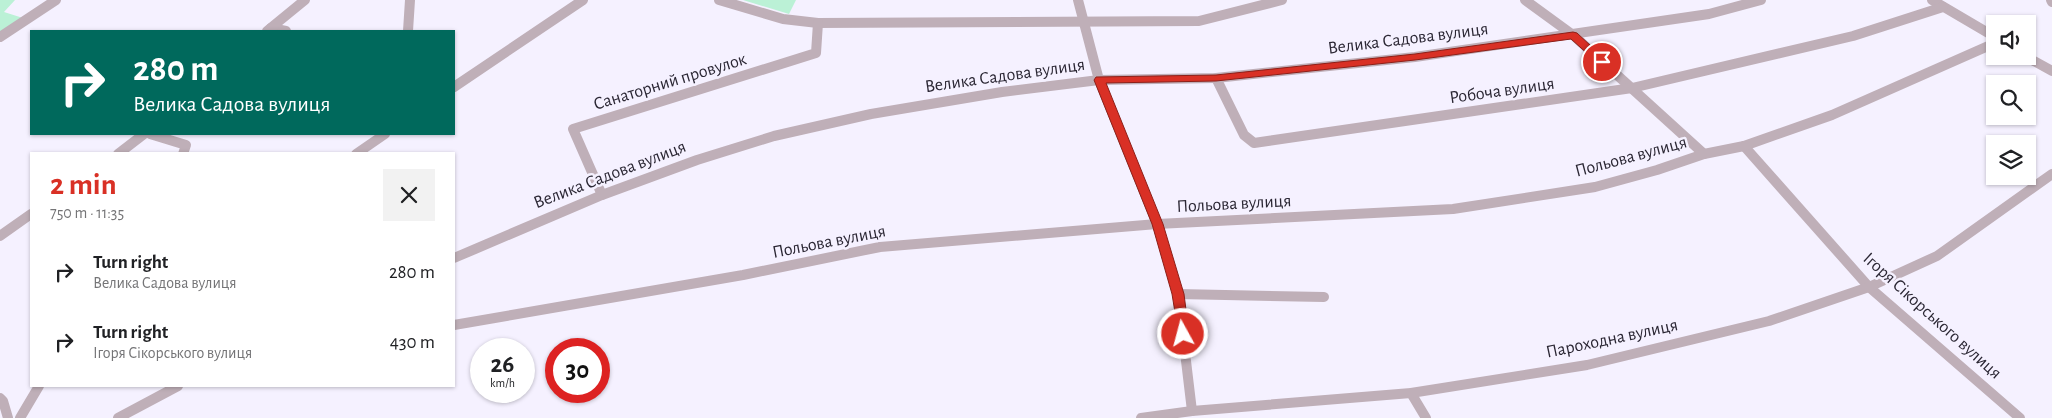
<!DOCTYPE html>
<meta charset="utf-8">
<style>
body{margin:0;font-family:"Alegreya Sans",sans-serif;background:#f2f2f2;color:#202124;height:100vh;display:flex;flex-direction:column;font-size:19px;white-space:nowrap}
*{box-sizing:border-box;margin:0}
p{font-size:16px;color:#757577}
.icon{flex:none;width:28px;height:28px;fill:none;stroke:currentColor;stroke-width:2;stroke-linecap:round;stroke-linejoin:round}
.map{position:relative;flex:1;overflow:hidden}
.panel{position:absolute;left:30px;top:152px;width:425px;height:235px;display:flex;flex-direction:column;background:#fff;border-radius:0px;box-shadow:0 1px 4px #0004}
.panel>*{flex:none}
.top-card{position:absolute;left:30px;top:30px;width:425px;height:105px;border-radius:0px;box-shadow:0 1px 4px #0004;background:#00695c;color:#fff;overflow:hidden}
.buttons{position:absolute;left:1986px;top:15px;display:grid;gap:10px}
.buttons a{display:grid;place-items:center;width:50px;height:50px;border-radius:0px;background:#fff;box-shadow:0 1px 4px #0004;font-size:25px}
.speed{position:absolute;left:470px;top:338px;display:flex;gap:10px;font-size:25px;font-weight:700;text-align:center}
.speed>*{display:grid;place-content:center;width:65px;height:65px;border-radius:50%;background:#fff;box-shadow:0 1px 4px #0004;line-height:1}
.speed small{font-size:12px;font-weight:400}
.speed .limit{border:8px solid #d22;background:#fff;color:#111}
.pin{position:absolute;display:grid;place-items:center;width:42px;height:42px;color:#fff;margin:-21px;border:2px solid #fff;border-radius:50%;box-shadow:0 1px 5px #0007}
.me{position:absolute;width:55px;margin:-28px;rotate:353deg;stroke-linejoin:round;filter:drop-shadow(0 0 4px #0008)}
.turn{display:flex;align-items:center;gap:18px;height:105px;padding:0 20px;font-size:22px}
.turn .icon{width:65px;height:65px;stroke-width:2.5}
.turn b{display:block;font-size:35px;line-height:42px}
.round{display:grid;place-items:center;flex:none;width:52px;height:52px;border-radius:0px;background:#f2f2f2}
.summary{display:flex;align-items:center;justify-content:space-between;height:85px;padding:0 20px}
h1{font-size:30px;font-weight:600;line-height:38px;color:#d93025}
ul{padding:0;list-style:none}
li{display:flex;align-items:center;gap:15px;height:70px;padding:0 20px}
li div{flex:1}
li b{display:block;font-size:19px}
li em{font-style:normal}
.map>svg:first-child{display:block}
.green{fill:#bbf1d6}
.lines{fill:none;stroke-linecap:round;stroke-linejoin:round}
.street{stroke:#bfafb8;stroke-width:10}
.route{fill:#d93025;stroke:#8d1f18}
.labels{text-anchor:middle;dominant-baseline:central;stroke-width:5;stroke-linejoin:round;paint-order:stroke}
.street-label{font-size:18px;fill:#2b2734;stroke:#f5f1ff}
</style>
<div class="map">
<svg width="2052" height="418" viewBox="0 0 2052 418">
<rect width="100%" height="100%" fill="#f5f1ff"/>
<!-- green -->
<g class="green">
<path d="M0,0H15L4,12L23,18L0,33Z"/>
<path d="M743,0H796L789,14Z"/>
</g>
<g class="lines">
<!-- street -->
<g class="street">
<path d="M719,0L783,19L818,23L1199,21L1282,0"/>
<path d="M1078,0L1099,80L1157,224L1178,294L1192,411"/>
<path d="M1525,0L1573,35L1704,154"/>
<path d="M1932,0L1995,37"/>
<path d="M2051,0L2052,2"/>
<path d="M271,28L286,31"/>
<path d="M267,31L305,0"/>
<path d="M408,31L410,0"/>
<path d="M0,37L56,0"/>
<path d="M2025,56L2052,71"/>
<path d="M1216,78L1244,135L1254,143L1632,88L1853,36L1943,7"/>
<path d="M454,87L583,0"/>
<path d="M150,134L186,145L183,154"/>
<path d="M1744,146L1869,287L2020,418"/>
<path d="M118,154L144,134"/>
<path d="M356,154L385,134"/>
<path d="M602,195L573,129L816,53L818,23"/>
<path d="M0,236L31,214"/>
<path d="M454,258L602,195L697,160L774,136L871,114L1002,92L1099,80L1216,78L1415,57L1709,14L1761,0"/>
<path d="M1178,294L1324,297"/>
<path d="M454,325L743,275L880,247L1157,224L1453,209L1595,187L1657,170L1704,154L1744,146L1832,115L1995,43"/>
<path d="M1411,393L1426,418"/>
<path d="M0,398L3,401L8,418"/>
<path d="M20,418L39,386"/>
<path d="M118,418L178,386"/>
<path d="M1141,418L1192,411L1411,393L1587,365L1769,321L1869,287L1937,256L2052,174"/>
</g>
</g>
<!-- route -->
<path class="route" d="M1573,32L1577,33L1606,60V64H1599L1571,39L1415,60L1216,81L1106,83L1163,224L1184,294L1189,334L1187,337H1179L1172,294L1152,224L1094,80L1096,77L1216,75L1415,54Z"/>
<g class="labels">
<!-- street labels -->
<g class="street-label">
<text transform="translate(1408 39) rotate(-7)">Велика Садова вулиця</text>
<text transform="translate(1005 76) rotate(-8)">Велика Садова вулиця</text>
<text transform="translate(670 82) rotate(-17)">Санаторний провулок</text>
<text transform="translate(1502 91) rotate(-8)">Робоча вулиця</text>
<text transform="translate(1631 157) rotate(-15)">Польова вулиця</text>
<text transform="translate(610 175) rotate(-21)">Велика Садова вулиця</text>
<text transform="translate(1234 204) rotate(-3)">Польова вулиця</text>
<text transform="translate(829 242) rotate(-11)">Польова вулиця</text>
<text transform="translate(1932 316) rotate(42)">Ігоря Сікорського вулиця</text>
<text transform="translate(1612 339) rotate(-12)">Пароходна вулиця</text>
</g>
</g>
</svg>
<div class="buttons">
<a><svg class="icon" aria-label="sound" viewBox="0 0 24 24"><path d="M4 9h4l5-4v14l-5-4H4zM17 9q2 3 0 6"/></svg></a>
<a><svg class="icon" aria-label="search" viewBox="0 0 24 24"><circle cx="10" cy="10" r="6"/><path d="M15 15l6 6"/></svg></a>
<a><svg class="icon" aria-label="layers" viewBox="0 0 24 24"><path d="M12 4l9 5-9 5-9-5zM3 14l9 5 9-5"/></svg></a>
</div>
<div class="speed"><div>26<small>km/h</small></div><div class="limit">30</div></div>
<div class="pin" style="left:1602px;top:62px;background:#d93025"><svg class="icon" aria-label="arrive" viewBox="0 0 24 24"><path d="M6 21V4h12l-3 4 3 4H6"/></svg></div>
<svg class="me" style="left:1183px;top:334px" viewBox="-20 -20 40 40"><circle r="17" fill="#d93025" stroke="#fff" stroke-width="3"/><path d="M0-11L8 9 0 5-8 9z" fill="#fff"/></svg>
<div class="top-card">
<div class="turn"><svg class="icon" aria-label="right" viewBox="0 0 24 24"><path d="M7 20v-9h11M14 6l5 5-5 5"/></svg><div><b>280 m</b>Велика Садова вулиця</div></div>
</div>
<section class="panel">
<div class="summary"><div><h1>2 min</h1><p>750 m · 11:35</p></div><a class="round"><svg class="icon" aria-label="close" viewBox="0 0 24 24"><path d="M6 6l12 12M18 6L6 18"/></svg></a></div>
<ul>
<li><svg class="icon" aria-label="right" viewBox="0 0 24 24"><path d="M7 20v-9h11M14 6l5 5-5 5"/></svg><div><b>Turn right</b><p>Велика Садова вулиця</p></div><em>280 m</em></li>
<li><svg class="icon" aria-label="right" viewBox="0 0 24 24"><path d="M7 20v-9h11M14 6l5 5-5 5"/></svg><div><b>Turn right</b><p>Ігоря Сікорського вулиця</p></div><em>430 m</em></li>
</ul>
</section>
</div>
